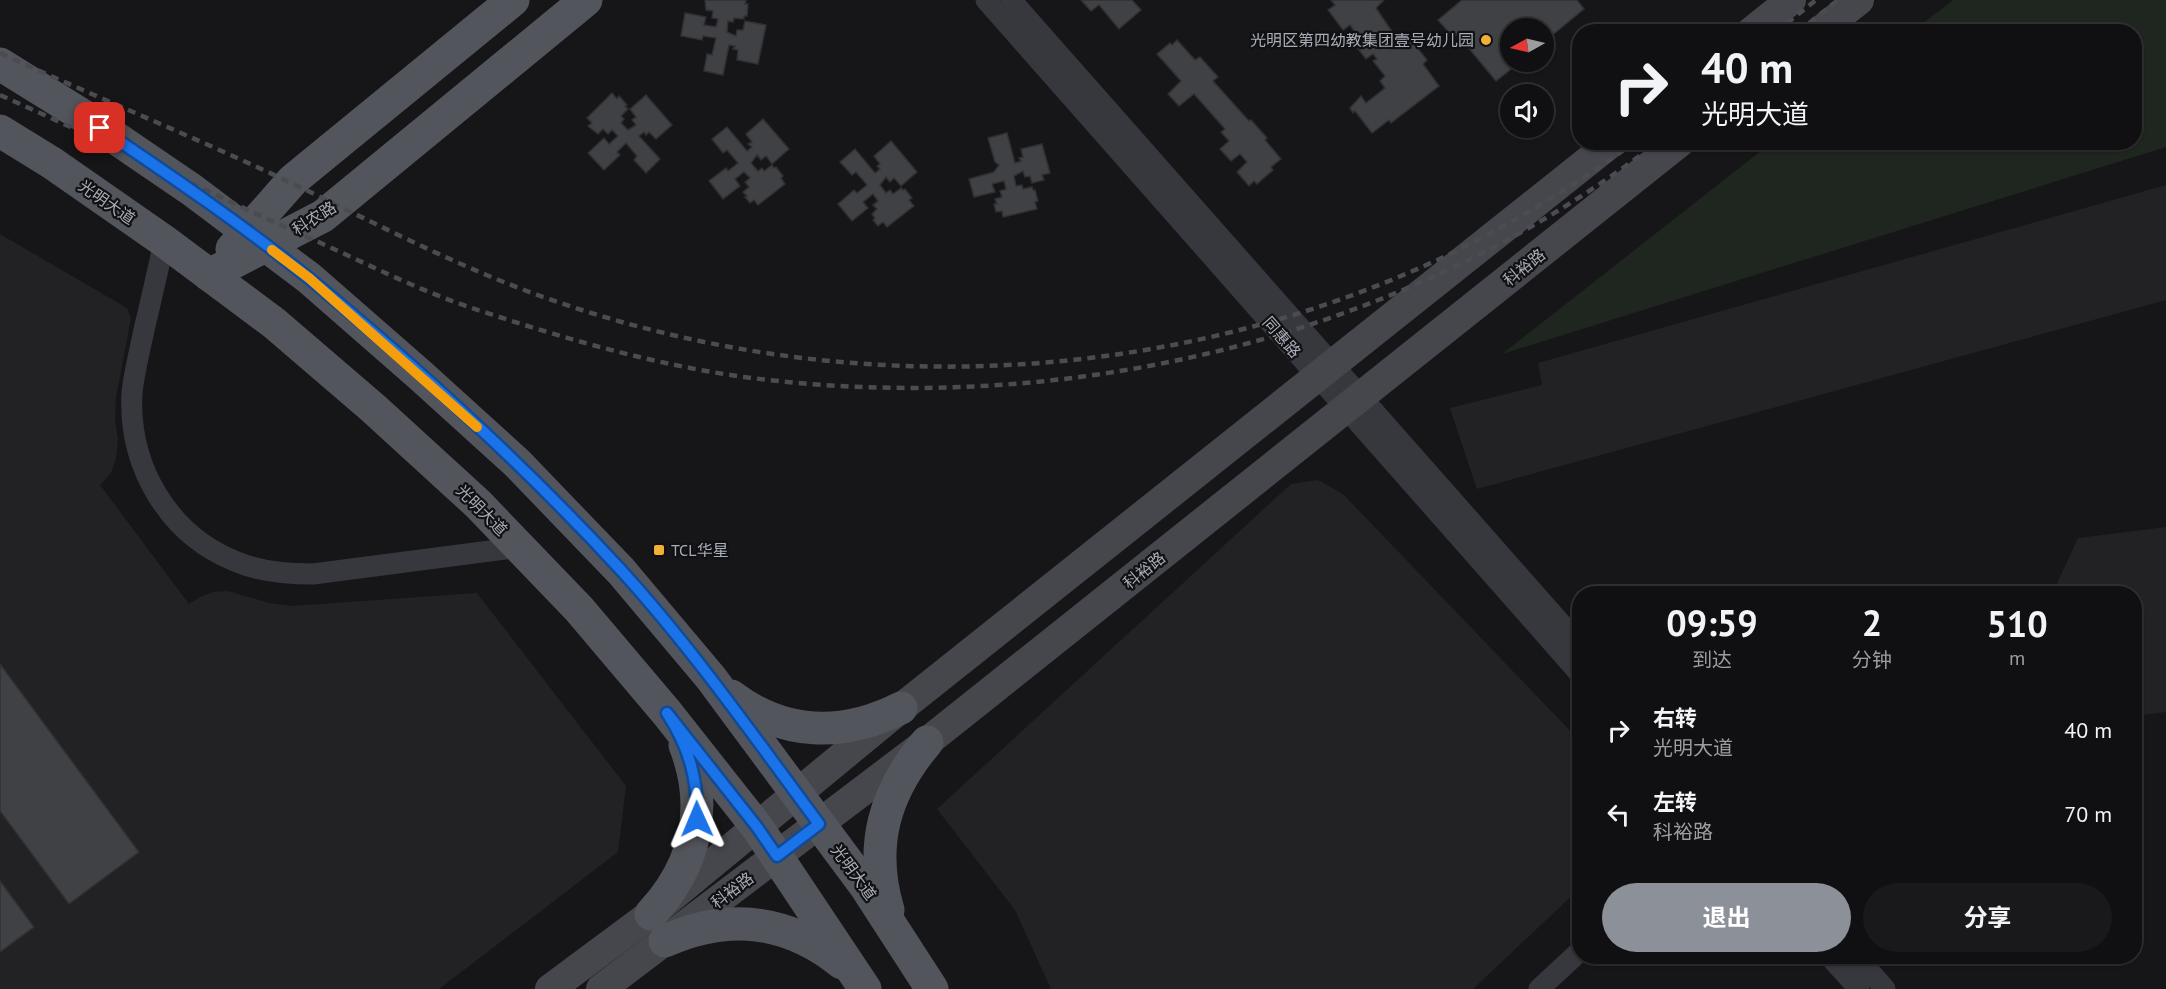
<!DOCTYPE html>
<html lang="zh">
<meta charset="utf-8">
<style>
body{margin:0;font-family:"PT Sans","Noto Sans SC",sans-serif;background:#19191b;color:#f1f3f6;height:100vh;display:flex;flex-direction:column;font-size:22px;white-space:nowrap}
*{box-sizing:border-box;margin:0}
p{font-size:20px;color:#9c9d9f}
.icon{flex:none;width:33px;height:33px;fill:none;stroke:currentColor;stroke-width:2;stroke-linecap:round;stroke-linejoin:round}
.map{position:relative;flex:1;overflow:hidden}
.panel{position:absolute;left:1572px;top:586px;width:570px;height:378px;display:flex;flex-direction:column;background:#101012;border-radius:24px;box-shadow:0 2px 4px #0004,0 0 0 2px #303032}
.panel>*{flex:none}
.guide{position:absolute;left:1572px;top:24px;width:570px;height:126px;border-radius:24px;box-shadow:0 2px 4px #0004,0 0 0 2px #303032;background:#101012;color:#f1f3f6;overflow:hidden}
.needle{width:39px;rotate:262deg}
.tools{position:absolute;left:1500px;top:18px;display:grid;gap:12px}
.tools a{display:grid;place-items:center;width:54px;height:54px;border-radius:50%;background:#101012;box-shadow:0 2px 4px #0004,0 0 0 2px #303032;font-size:30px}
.pin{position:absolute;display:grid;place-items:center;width:51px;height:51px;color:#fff;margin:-26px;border-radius:12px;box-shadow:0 3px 9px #0006}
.me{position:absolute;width:66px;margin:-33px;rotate:359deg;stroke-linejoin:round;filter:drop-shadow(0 0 4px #0008)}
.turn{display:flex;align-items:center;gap:21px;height:126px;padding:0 30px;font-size:27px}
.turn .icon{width:78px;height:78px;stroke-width:2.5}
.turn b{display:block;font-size:42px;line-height:51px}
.eta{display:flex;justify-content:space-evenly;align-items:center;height:102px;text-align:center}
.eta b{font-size:36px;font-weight:700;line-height:42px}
.primary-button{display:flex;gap:12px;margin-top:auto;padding:12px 30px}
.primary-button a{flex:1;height:69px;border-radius:36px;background:#8c9099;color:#fff;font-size:24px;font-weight:700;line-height:69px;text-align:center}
.primary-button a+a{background:#19191b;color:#f1f3f6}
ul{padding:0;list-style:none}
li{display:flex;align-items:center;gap:18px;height:84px;padding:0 30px}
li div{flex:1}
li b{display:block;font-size:22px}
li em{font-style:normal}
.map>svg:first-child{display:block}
.built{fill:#222225}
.green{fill:#1e261f}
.building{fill:#404145;stroke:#303034;stroke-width:1.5}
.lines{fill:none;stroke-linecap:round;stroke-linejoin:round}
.minor{stroke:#37383d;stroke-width:21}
.secondary{stroke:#45474d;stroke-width:30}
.primary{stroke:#53555c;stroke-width:33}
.rail{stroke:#4a4c52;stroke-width:4.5;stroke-dasharray:8 6;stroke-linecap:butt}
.route-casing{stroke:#114b97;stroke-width:15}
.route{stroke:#1a73e8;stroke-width:10}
.slow{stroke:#f59e0b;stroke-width:10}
.poi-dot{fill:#f2b134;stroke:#111113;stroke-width:2}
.labels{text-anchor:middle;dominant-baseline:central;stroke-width:4.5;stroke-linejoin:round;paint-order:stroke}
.poi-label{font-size:16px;fill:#a8adb8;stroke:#111113;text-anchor:end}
.street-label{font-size:16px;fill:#a8adb8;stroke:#111113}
</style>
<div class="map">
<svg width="2166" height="989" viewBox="0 0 2166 989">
<rect width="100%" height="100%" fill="#161618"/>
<!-- built -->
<g class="built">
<path d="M2166,185V300L1477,489L1450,408L1542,385L1538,363Z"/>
<path d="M0,234L127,308L131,318L116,397L115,419L118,439L116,458L111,473L100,485L189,604L200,597L213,592L228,591L269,603L292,606L477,593L626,786L618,852L439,989H0Z"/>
<path d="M1318,480L1343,494L1579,740V889L1473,989H1051L1015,910L937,809L1291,484Z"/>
<path d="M2166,527V712L2135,716L2134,594H2052L2078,538Z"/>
</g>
<!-- green -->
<path class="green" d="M1953,0H2166V147L1502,354L1771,143L2134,142V32L1913,31Z"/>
<!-- building -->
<g class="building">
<path d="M705,0H746L745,4H748L747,16H744V19L734,18L733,22L728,21L727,32L736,36L737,30H743L745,21L766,25L758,64L737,60L738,50L733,49L735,46L729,45L723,75L704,71L707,54L712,55L716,38L703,36L702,40L681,36L685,13L706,17L704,25L716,27L718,19L712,18L713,11L706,10Z"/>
<path d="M1081,0H1132L1141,10L1119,29L1099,5L1091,11Z"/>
<path d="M1331,0H1384L1376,8L1395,36L1385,44L1389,49L1401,39L1406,46L1412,41L1427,60L1423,64L1439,86L1391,123L1389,120L1372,133L1355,111L1353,113L1350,108L1361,96L1366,103L1385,88L1380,81L1385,76L1373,61L1377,59L1373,54L1366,59L1352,41L1358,36L1350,25L1343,30L1328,10L1335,5Z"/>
<path d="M1462,0H1577L1584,9L1544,42V28H1510V62H1520L1496,81L1457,34L1453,37L1438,20Z"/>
<path d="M1177,40L1195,60L1200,57L1218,77L1213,81L1249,121L1251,120L1267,138L1265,140L1281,159L1271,167L1273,170L1257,184L1254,181L1249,186L1237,172L1247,162L1240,154L1231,161L1220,149L1229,141L1221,132L1225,129L1194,94L1179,106L1168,94L1181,81L1157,54L1170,43L1172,45Z"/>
<path d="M612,93L617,99L619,96L627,105L625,106L628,109L621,116L624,119L621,123L628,130L636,125L632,120L636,117L630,109L646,95L672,125L656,139L649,132L646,135L644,132L639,136L660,159L646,173L634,160L637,156L626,143L617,152L620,155L604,170L588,153L604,138L609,144L618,136L612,130L608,134L603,129L598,134L588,126L592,123L587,118Z"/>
<path d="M763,119L789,149L772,164L766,156L761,160L757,155L751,163L758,171L762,168L764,171L772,165L774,168L776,167L783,176L781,178L785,184L758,205L754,200L750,203L745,197L747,196L743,192L749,187L745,182L750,178L744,172L735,179L740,186L723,199L709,181L726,168L728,171L738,163L727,150L723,153L712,139L727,127L747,151L752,147L748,144L752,142L746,134Z"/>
<path d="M1007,133L1015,163L1021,161L1019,158L1023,157L1021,149L1042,144L1050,173L1042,175L1044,180L1032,183L1030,176L1025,177L1023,171L1014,176L1016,186L1022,185L1023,189L1032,187L1033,190H1035L1038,201L1035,202L1037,209L1003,217L1002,211L996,212L994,204H997L995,199L1002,197L1000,191L1006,189L1004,181L992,184L995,192L974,197L969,179L994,172L999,165L995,162L988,138Z"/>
<path d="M891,141L917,172L901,186L894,178L890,182L886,177L880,185L886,193L890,190L893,194L901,188L903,190L905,189L912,198L909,200L914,206L887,227L883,222L878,226L873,220L875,218L872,214L877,209L873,205L878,201L873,194L863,202L868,208L852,221L838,204L854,190L857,193L867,185L856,172L852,175L840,162L855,149L875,173L880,169L877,166L880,164L874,156Z"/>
<path d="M0,664L139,852L69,904L0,811Z"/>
<path d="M0,881L34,927L0,952Z"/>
</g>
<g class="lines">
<!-- minor -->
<g class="minor">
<path d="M986,0L1580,674"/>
<path d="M1011,0L1580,645"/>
<path d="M164,241C158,271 151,300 144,330C140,350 134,372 132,393C128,466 168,535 237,562C261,572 287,574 313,574L520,547"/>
<path d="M1830,957L1859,989"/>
<path d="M1857,957L1885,989"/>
<path d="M1539,989L1580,951"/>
</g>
<!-- secondary -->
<g class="secondary">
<path d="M1751,32L1791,0"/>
<path d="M1819,32L1859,0"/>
<path d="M550,989L651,914L901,708L1612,142"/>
<path d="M601,989L927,742L1680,142"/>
</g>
<!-- primary -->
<g class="primary">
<path d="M0,64L82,115L192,190L309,278L420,375L517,463L621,571L711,678L866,887L932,989"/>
<path d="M0,131L52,163L164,241L274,323L373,408L478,504L579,609L667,713L757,827L865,989"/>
<path d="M232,249L293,180L513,0"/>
<path d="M209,275L323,216L586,0"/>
<path d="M731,696C784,736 843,737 901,708"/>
<path d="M888,910C869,846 884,793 927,742"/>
<path d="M651,914C696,865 709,807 685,745"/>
<path d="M665,941C728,913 787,919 842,963"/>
</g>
<!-- rail -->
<g class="rail">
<path d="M1776,32L1816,0"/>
<path d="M1798,32L1838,0"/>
<path d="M0,53C85,92 172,128 257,167C349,209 439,259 535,294C831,402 1163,390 1448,255C1514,223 1575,185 1635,142"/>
<path d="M0,95C108,143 215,196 323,244C371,266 419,290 469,307C559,337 650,364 744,377C1063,419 1401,340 1658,142"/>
</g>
</g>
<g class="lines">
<defs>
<path id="route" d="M100,128C171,176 243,225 310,279C419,369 524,465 620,569C693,649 755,738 819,824L777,856L757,827L667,713C689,747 698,779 697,819"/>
</defs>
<!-- route casing -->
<use href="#route" class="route-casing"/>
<!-- route -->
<use href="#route" class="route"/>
<!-- slow -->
<path class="slow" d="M272,250L309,278L477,427"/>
</g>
<!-- markers -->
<g class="poi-dot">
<circle cx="1486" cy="40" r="6"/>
<rect x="653" y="544" width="12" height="12" rx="3"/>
</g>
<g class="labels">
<!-- poi labels -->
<g class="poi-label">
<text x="1474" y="40">光明区第四幼教集团壹号幼儿园</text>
<text x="671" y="550" text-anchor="start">TCL华星</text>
</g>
<!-- street labels -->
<g class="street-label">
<text transform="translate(107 202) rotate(35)">光明大道</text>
<text transform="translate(314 218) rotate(-32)">科农路</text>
<text transform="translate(1524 267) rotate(-39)">科裕路</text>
<text transform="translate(1282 337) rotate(49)">同惠路</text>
<text transform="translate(482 510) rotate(45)">光明大道</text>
<text transform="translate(1144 570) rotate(-39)">科裕路</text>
<text transform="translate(854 872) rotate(54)">光明大道</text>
<text transform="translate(732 890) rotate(-37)">科裕路</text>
</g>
</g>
</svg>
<div class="tools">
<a><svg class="needle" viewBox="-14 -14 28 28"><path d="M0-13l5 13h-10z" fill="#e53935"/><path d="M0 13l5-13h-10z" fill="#9c9d9f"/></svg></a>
<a><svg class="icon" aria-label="sound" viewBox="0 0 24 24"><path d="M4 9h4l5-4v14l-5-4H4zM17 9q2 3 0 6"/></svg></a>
</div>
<div class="pin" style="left:100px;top:128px;background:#d93025"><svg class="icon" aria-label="arrive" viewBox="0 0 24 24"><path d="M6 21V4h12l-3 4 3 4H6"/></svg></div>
<svg class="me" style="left:697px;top:819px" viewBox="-20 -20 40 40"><path d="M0-17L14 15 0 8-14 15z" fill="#1a73e8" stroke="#fff" stroke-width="4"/></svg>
<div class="guide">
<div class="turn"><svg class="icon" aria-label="right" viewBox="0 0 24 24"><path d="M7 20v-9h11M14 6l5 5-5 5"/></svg><div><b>40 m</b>光明大道</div></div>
</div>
<section class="panel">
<div class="eta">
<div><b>09:59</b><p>到达</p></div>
<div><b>2</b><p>分钟</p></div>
<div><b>510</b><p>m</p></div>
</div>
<ul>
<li><svg class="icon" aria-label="right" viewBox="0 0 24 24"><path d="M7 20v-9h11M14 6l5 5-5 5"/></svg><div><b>右转</b><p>光明大道</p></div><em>40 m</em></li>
<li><svg class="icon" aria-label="left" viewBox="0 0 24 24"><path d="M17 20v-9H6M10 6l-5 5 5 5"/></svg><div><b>左转</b><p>科裕路</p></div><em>70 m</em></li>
</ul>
<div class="primary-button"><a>退出</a><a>分享</a></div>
</section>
</div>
